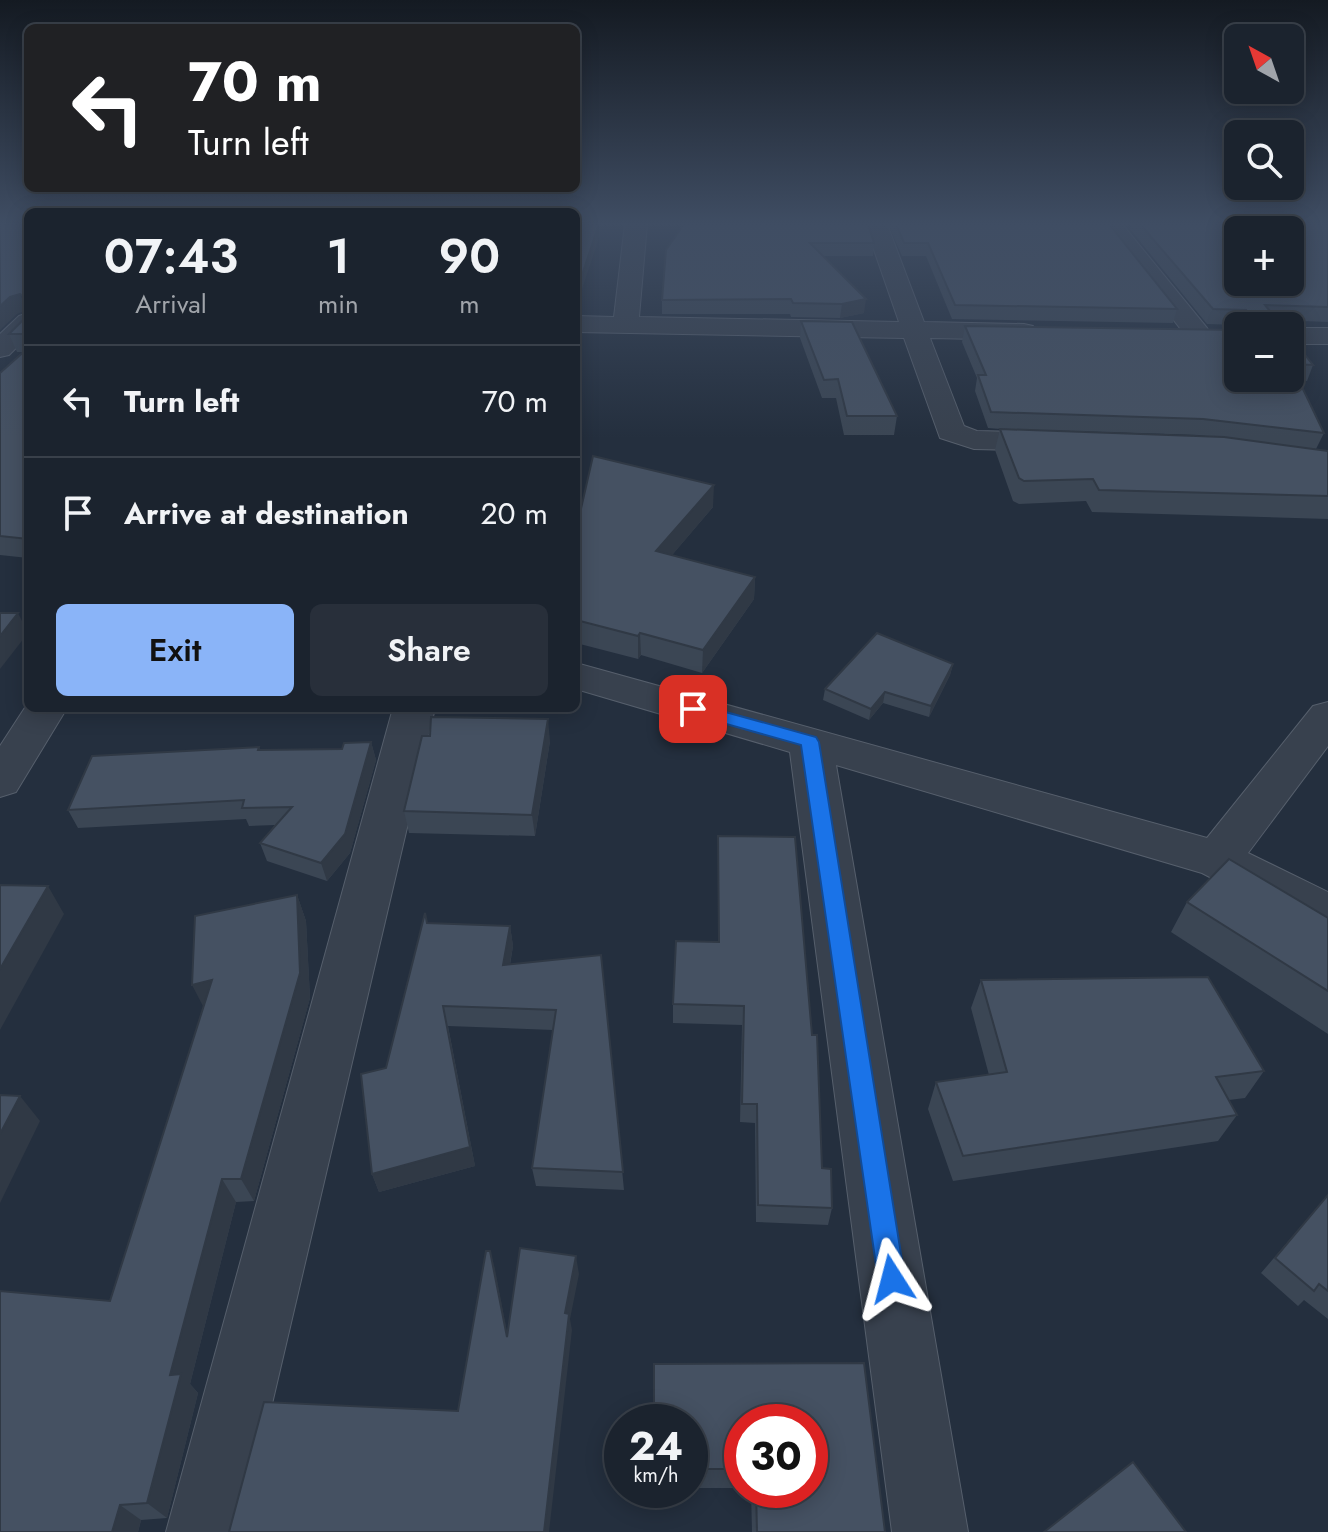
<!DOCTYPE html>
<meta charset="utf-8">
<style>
body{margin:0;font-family:Jost,sans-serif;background:#282f3a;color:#f1f3f6;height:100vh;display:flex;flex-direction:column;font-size:30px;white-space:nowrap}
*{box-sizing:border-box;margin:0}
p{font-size:26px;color:#a0a4aa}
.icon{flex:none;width:44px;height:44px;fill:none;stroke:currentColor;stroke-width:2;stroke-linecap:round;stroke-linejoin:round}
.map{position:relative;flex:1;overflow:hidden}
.details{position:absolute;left:24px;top:208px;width:556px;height:504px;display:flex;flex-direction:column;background:#1b232e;border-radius:12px;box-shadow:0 4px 20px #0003,0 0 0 2px #39404a}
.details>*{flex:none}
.top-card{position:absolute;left:24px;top:24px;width:556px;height:168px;border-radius:12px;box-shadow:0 4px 20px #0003,0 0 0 2px #39404a;background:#202124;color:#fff;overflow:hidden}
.needle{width:52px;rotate:320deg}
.tools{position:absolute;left:1224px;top:24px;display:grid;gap:16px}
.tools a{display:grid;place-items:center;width:80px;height:80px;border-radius:12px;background:#1b232e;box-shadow:0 4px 20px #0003,0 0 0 2px #39404a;font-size:40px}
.speed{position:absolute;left:604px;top:1404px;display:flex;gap:16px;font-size:40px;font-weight:700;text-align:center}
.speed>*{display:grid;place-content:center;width:104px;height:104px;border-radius:50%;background:#1b232e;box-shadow:0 4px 20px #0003,0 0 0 2px #39404a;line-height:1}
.speed small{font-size:20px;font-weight:400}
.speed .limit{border:12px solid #d22;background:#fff;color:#111}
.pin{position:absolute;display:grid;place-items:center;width:68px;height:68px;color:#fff;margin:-34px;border-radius:16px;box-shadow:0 4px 12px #0006}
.me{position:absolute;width:88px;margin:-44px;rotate:351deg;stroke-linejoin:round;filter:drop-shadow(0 0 6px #0008)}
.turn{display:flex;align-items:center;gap:28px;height:168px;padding:0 32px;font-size:36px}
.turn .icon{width:104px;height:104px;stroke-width:2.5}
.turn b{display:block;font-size:56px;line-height:68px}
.eta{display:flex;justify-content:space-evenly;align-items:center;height:136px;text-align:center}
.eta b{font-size:48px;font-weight:600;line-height:56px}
.button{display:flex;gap:16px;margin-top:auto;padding:16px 32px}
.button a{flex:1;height:92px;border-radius:12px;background:#8ab4f8;color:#111;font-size:32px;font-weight:600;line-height:92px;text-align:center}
.button a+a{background:#282f3a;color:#f1f3f6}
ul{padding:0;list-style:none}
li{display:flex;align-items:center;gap:24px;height:112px;padding:0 32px;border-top:2px solid #39404a}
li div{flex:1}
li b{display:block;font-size:30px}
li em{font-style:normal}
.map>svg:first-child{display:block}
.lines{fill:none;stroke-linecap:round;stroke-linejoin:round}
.minor-casing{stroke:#565f6c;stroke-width:2}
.minor{fill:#38414e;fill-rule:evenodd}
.wall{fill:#3b4654;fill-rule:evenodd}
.shaded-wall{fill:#303945}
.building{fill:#455162;stroke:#303945;stroke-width:2;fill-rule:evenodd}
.route{fill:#1a73e8;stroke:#114b97;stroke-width:2}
</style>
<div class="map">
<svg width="1328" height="1532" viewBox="0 0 1328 1532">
<rect width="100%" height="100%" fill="#242f3e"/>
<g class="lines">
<defs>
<g id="minor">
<path d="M625,224H647L639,317L899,322L865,224H887L924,322L1024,324L1033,326L1037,332L1033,338L1024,340L930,338L964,426L977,431L1058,433L1069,436L1073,442L1069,448L1058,451L974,449L940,438L904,338L576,332V316L614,317Z"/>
<path d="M1100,224H1122L1207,328L1211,334L1207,340H1189Z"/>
<path d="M28,313V336L9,355L0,357V334L19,316Z"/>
<rect x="1290" y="328" width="38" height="16"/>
<path d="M576,663L1207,838L1313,706L1328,702V746L1248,853L1328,892V935L1310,929L1202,873L836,765L968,1532H892L790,752L576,689Z"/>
<path d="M28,703V708H67L16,792L0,797V746Z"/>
<path d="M393,708H435L242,1532H166Z"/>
</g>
</defs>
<!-- minor casing -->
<use href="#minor" class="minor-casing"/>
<!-- minor -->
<use href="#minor" class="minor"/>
</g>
<!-- wall -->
<g class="wall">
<path d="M684,224L874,243L873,256H823L864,313L840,318L791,317L790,314H662V300Z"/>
<path d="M888,224H1109L1177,309L1173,323L952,319L926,256H902Z"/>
<path d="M1132,224H1328V322L1277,320L1282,326H1240V325L1207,324L1130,229Z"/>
<path d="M801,321L897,416L894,435H844L836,398H822L800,338Z"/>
<path d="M965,326L1290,336L1313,365L1307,381L1299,380L1324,433L1316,449L1273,444L1328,451V519L1092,512L1086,501L1019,504L1013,501L995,450L1000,429L988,428L975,391L977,378L962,342ZM1006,429L1198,435L1214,437Z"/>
<path d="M9,334H28V558L0,555V373L24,352H17Z"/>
<path d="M713,507L672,555L755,577L754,599L702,673L641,655L638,659L576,643V512L580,513Z"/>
<path d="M953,664L950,675L929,717L883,703L869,720L823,700L825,689Z"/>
<path d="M550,741L535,836L409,833L404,811Z"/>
<path d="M371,742L376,760L350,853L327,881L267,861L260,843L275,825L249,826L246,819L78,828L68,810L259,747L260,750L342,749Z"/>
<path d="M718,836L822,1168L832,1208L828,1225L756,1222L755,1123L740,1122L742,1025L673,1023V1004L718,942Z"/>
<path d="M297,895L306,921L310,998L254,1201L236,1202L190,1384L198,1393L167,1518L141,1520L138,1532H0L110,1301Z"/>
<path d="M1187,902L1328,918V1034L1171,932Z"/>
<path d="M427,923L510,926L513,946L510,965L601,955L624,1190L536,1186L532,1168L553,1030L448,1026L475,1166L379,1192L372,1174L386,1068Z"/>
<path d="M981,980L1264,1071L1245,1098L1229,1100L1237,1115L1218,1141L953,1181L928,1109L936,1082L989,1075L971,1008Z"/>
<path d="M1328,1195V1319L1304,1300L1298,1306L1261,1273Z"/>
<path d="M864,1363L885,1532H752L751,1490H810V1422H742V1488H690V1422H654V1364Z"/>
</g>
<!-- shaded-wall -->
<g class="shaded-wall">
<path d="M599,224L600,235L576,307V293Z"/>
<path d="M20,294L27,310L17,314L0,330V306L10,297Z"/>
<path d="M866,299L864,313L840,318L842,304Z"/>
<path d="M714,485L713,507L656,574V551Z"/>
<path d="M755,577L754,599L702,673L703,650Z"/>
<path d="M18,613L28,633L0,669V636Z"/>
<path d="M640,633L641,655L638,659V636Z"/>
<path d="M953,664L950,675L929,717L931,706Z"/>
<path d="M885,692L883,703L869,720L871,709Z"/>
<path d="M548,719L550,741L535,836L532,815Z"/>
<path d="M371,742L376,760L350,853L327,881L321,863Z"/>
<path d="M48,886L64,914L0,1030V969Z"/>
<path d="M297,895L306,921L310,998L254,1201L241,1179Z"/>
<path d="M510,926L513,946L506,985L503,965Z"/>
<path d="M212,980L205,1010L192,985Z"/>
<path d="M443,1006L475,1166L379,1192L372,1174Z"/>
<path d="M20,1096L40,1121L0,1203V1134Z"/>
<path d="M222,1179L236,1202L190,1384L198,1393L167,1518L147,1503L170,1375Z"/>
<path d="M490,1251L495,1269L511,1353L507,1337Z"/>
<path d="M576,1256L579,1274L570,1319L572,1330L549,1532H544L565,1313Z"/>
<path d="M120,1505L141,1520L138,1532H112Z"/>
</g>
<!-- building -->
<g class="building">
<path d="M0,224H28V334H9L24,319V296L20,294L10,297L0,306Z"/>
<path d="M576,224H599L576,293Z"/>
<path d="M684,224H868L874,243H810L866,299L842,304L793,303L791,299L662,300L666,250Z"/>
<path d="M896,224H1109L1177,309L955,305L928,243H904Z"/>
<path d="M1140,224H1328V307L1265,305L1282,326H1246V310L1213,309ZM1238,230H1290V282H1238Z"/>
<path d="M801,321L852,322L897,416H847L838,379L824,380Z"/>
<path d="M965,326L1238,330V378H1290V336L1313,365L1291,364L1324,433L1203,419L991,412L978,375H986Z"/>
<path d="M28,348V539L0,536V373Z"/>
<path d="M1000,429L1224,437L1328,451V496L1099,490L1093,479L1024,481L1019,478Z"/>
<path d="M593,456L714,485L656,551L755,577L703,650L640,633L638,636L576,620V512L580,513Z"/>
<path d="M0,613H18L0,636Z"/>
<path d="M877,633L953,664L931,706L885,692L871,709L825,689Z"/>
<path d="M431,717L548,719L532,815L404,811L422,736H430Z"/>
<path d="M371,742L345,834L321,863L260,843L292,807L242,808L244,800L68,810L92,756L259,747L258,750L342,749L344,743Z"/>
<path d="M718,836L795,837L812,1035H817L822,1168L831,1169L832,1208L758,1205L757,1104H742L744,1006L673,1004L676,941L719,942Z"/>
<path d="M1229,859L1328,918V991L1187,902Z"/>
<path d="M0,885L48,886L0,969Z"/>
<path d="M297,895L300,973L241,1179H222L170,1375L181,1374L147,1503L120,1505L112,1532H0V1291L110,1301L212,980L192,985L195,916Z"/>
<path d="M425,913L427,923L510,926L503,965L601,955L623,1172L532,1168L556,1010L443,1006L470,1147L372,1174L361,1074L386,1068Z"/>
<path d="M1208,977L1264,1071L1216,1077L1237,1115L963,1156L936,1082L1007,1072L981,980Z"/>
<path d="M0,1095L20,1096L0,1134Z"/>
<path d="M1328,1195V1291L1319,1284L1314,1291L1275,1258Z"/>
<path d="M520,1248L576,1256L565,1313L569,1314L544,1532H229L264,1402L458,1411L486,1251H490L507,1337Z"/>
<path d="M864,1363L885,1532H757L756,1490H810V1422H742V1469H690V1422H654V1364Z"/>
<path d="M1133,1462L1186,1532H1044Z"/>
</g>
<!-- sky -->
<linearGradient id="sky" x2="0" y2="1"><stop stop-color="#141a22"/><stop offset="0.51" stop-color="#3f4d63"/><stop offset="1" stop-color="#3f4d63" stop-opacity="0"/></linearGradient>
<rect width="1328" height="438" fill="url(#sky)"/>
<!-- route -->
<path class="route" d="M693,703L816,737L819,742L905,1279L901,1289L892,1293L882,1289L878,1279L801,745L687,713L684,709L687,705Z"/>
</svg>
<div class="tools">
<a><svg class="needle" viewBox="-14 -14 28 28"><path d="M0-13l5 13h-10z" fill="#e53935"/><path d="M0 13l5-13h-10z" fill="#a0a4aa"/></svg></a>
<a><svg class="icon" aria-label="search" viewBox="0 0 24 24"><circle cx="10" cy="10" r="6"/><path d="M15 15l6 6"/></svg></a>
<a>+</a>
<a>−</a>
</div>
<div class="speed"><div>24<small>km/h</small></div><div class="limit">30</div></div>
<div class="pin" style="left:693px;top:709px;background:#d93025"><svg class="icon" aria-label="arrive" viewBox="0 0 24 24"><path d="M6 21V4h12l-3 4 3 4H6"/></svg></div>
<svg class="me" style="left:892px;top:1279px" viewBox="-20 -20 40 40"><path d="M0-17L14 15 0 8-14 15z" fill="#1a73e8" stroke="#fff" stroke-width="4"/></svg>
<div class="top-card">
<div class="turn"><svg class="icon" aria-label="left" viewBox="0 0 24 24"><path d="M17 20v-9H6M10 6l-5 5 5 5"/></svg><div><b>70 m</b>Turn left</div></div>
</div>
<section class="details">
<div class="eta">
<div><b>07:43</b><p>Arrival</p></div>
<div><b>1</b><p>min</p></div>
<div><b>90</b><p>m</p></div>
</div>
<ul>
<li><svg class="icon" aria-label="left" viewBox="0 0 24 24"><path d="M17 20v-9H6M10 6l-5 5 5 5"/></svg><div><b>Turn left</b></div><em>70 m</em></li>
<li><svg class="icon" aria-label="arrive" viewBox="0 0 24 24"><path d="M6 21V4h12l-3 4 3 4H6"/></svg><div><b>Arrive at destination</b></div><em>20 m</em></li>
</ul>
<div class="button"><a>Exit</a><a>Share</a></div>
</section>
</div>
